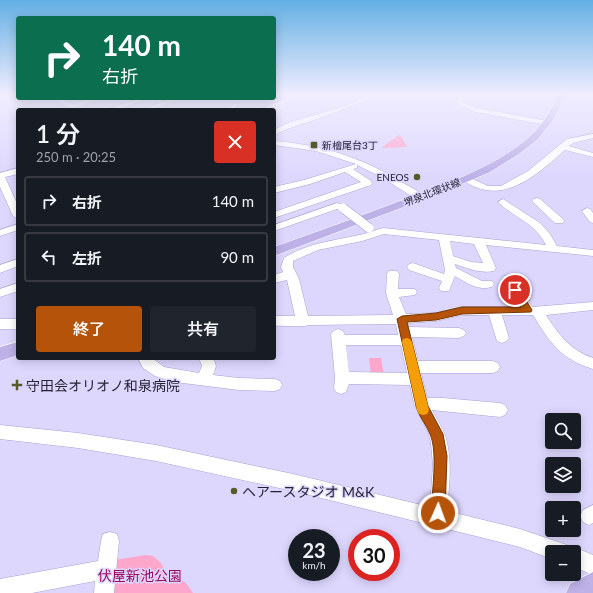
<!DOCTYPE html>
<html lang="ja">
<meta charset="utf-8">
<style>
body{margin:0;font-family:Lato,"Noto Sans JP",sans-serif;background:#20242c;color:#f1f3f6;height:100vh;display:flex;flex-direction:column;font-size:15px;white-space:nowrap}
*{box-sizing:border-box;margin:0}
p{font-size:13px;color:#9ea1a6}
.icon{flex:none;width:22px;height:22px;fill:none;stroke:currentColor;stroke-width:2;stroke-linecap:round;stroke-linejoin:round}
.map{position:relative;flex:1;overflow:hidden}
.drawer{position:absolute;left:16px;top:108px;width:260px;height:252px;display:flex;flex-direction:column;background:#171b24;border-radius:4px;box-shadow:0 2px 10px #0003}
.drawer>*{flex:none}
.guide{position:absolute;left:16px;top:16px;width:260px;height:84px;border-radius:4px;box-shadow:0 2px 10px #0003;background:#0b6e4f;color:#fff;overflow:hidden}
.buttons{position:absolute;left:545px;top:413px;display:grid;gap:8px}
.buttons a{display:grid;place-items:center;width:36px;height:36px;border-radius:4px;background:#171b24;box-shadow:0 2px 10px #0003;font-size:20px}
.speed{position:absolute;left:288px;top:529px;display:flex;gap:8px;font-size:20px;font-weight:700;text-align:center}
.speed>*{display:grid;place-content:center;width:52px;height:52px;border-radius:50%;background:#171b24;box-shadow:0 2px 10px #0003;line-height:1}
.speed small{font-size:10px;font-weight:400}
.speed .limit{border:6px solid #d22;background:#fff;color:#111}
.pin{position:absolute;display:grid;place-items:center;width:34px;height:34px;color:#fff;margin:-17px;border:2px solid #fff;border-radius:50%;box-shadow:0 1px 4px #0007}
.me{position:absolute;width:44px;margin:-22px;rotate:2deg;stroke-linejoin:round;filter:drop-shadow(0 0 3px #0008)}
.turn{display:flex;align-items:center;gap:14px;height:84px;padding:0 20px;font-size:18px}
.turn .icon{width:52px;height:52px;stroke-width:2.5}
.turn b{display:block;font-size:28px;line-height:34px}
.round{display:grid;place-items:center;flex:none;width:42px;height:42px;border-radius:4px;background:#20242c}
.headline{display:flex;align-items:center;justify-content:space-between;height:68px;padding:0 20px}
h1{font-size:24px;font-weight:600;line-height:30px}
.primary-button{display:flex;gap:8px;margin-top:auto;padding:8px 20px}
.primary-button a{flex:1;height:46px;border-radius:4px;background:#b45309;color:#fff;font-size:16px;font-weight:600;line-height:46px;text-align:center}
.primary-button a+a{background:#20242c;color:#f1f3f6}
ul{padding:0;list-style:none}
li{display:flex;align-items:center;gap:12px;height:50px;margin:0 8px 6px;padding:0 12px;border:2px solid #363941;border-radius:4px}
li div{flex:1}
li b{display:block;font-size:15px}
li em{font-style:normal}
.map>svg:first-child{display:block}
.green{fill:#fea7cc}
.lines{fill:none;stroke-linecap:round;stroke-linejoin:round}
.minor-casing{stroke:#a9a1cf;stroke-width:1}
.major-casing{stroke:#fff;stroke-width:1}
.minor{fill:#fff;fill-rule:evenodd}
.major{fill:#bdb1e7;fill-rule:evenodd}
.minor-bridge-casing{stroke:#a9a1cf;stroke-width:10;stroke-linecap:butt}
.minor-bridge{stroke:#fff;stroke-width:9}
.route{fill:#b45309;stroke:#753606}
.slow{fill:#f59e0b}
.poi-dot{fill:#585b29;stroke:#ddd7fe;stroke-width:1.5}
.labels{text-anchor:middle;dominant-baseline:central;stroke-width:3;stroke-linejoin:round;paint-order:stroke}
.far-poi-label{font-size:10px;fill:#262234;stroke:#ddd7fe;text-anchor:start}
.far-street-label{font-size:10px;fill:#262234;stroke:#ddd7fe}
.near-poi-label{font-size:14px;fill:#262234;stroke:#ddd7fe;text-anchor:start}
.near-park-label{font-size:14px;fill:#9a0a5f;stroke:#ddd7fe}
</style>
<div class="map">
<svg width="593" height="593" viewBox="0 0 593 593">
<rect width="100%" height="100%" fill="#ddd7fe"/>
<!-- green -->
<g class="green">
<path d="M399,135L402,137L407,147L381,148Z"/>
<path d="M369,358H381L384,375H371Z"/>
<path d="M146,555L153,556L161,563L166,572L186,583L193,593H111L114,560Z"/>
</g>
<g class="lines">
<defs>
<g id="minor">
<path d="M296,95H305L267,110H258Z"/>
<path d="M367,95H374L367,100L323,117L287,129L274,135V130C301,114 340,113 367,95Z"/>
<path d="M460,95H466L463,100L464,103L477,108L548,121L552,123L548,125L475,112L459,105L457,100Z"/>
<path d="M53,98H61L73,104L92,98H102L78,107L81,110L69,108Z"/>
<path d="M140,98H150L116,110H106Z"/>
<path d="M173,98H182L150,110H140Z"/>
<path d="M235,104L237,105V107L230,110H221Z"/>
<path d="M593,134V138L573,143L569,146L593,153V157L565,150C542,170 511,200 478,188C472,186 466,183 462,179L466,176L488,186H501L528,171L567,139Z"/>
<path d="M274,141C321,145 358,156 398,180C406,185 418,190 424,197L419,200L416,199L381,177L357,165V168L353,169L371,181L372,183L371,185L274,218V212L361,182L345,172L310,184L274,193V187L304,180L356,164L316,151L274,145Z"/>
<path d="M18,168V174L5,177L18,206V219L13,216L0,187V173Z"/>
<path d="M537,198L540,199L563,219L564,221L563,223H555L534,203L532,201L534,199Z"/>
<path d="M503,199L540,223L550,234L557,246L593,250V256L486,245L496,268L494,271C482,274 466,268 455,264L456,268L482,281H492L494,284L492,287C478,291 467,283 455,276L449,291H441L439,288L442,281L409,270L407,267L409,264L413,263L444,274L445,270L439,240L384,234L362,241L318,250L293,261V267L299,279L308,316L393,315L386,293L387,274L389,271H397L399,274L398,289H415L417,292L415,295L399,297L406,314L436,313L462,307H520L502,279L504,276H512L532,307L593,302V310L546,315C558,334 570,350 593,358V369C561,359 550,343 533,315H502L509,338L507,341L502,343L497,341L489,315H462L436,321L408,323L409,327L459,328L464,330L466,333L464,336L459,338L412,337L418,361H493L498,363L500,367L498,371L493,373H421L427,398H443L500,403L505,405L508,410L505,415L500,417L432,410C436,418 442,426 445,435C453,460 449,486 447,511L520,529L567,545L569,550L574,547L593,555V575L574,567V552H552V559L520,547L293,491L156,461L78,448L0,439V425L78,433L156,445L293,474L430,507L433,465L431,443L429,434L414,404L410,385L349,384L346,392L341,394L336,392L334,388L335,378L331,334L333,331L338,329L343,331L345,335H398L396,324L308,325C300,328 283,325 274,326V316H295L287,280L274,283V275L283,272L281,267L284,258C307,243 333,241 359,235C367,234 375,230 383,228L546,245C537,225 515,217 500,204L498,202ZM450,241L474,244L483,263L471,262L453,256ZM346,345H401L407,373L349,372Z"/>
<path d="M337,203L346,206L348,208L343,211L337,209L274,231V225Z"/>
<path d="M587,208L590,209L593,213V223L590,222L582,211Z"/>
<path d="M18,224V230L0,236V230Z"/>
<path d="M18,259V266L0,273V265Z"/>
<path d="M18,283V291L0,297V289Z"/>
<rect x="0" y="319" width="18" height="10"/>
<path d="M138,358H152L164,367L199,373L202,366L199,358H213L216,366L213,375L239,378L275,379L280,381L282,385L280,389L275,391L239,390L175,382L155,376L143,368Z"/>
<path d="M593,505V523L589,525L583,522L580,516L583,510Z"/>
<path d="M110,532L117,534L119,541L114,593H94L95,581L32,593H0V579L98,561L101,541L103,534Z"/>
</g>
<g id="major">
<path d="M558,95H566L553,120L538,139L519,154L490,172L443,192L274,256V247C320,231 365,214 411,197C451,182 494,167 527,139C541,127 551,112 558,95Z"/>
<path d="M18,342V355L0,361V347Z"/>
<path d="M593,572V593H566L570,584Z"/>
</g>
</defs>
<!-- minor casing -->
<use href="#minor" class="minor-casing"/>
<!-- major casing -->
<use href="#major" class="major-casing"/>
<!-- minor -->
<use href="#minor" class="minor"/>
<!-- major -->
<use href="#major" class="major"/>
<defs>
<path id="minor-bridge" d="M343,208L369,228"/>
</defs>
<!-- minor-bridge casing -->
<use href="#minor-bridge" class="minor-bridge-casing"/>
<!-- minor-bridge -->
<use href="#minor-bridge" class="minor-bridge"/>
</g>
<!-- sky -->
<linearGradient id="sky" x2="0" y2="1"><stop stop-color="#63afe3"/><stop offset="0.53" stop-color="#f0edff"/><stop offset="1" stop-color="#f0edff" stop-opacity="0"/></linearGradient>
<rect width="593" height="178" fill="url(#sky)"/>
<!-- route -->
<path class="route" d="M512,287H518L532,310L531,312L462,314L436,320L407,322L428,406L443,434L447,456L445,513L443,518L438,520L433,518L431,513C432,492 438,452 430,434C426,424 419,417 416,406L397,319L402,316L436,313L462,307H521L510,290Z"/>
<!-- slow -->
<path class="slow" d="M407,338L410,339L412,342L429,410L427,414L423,415L419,414L417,410L402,342L403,339Z"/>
<!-- markers -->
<g class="poi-dot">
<rect x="310" y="141" width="8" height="8" rx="2"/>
<circle cx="417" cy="177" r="4"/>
<path d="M15 379h4v4h4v4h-4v4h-4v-4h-4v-4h4z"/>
<circle cx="234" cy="491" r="4"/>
</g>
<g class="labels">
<!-- far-poi labels -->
<g class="far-poi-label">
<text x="322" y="145">新檜尾台3丁</text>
<text x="409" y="177" text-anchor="end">ENEOS</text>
</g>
<!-- far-street labels -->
<g class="far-street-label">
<text transform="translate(432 192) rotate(-21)">堺泉北環状線</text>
</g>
<!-- near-poi labels -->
<g class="near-poi-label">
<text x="26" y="385">守田会オリオノ和泉病院</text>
<text x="242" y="491">ヘアースタジオ M&amp;K</text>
</g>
<!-- near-park labels -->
<g class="near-park-label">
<text x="140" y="575">伏屋新池公園</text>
</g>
</g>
</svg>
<div class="buttons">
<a><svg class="icon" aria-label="search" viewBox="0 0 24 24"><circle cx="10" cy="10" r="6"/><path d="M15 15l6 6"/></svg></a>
<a><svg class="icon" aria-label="layers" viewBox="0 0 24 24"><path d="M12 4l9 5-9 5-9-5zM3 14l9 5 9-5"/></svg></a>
<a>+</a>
<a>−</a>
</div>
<div class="speed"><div>23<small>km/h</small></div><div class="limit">30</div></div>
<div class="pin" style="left:515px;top:290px;background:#d93025"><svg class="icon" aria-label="arrive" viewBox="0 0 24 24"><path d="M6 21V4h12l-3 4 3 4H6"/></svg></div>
<svg class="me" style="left:438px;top:513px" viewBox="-20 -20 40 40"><circle r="17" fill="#b45309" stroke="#fff" stroke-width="3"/><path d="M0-11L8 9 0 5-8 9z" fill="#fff"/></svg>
<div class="guide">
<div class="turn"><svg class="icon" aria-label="right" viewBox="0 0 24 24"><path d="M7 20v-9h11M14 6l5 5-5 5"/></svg><div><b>140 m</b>右折</div></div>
</div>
<section class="drawer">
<div class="headline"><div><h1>1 分</h1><p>250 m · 20:25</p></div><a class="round" style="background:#d93025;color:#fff"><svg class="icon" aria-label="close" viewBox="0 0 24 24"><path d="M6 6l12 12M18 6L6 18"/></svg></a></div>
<ul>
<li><svg class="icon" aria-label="right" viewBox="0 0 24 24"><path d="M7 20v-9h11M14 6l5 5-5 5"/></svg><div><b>右折</b></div><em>140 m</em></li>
<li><svg class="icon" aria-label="left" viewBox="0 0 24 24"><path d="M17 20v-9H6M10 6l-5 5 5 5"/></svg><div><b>左折</b></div><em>90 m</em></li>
</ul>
<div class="primary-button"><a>終了</a><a>共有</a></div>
</section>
</div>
